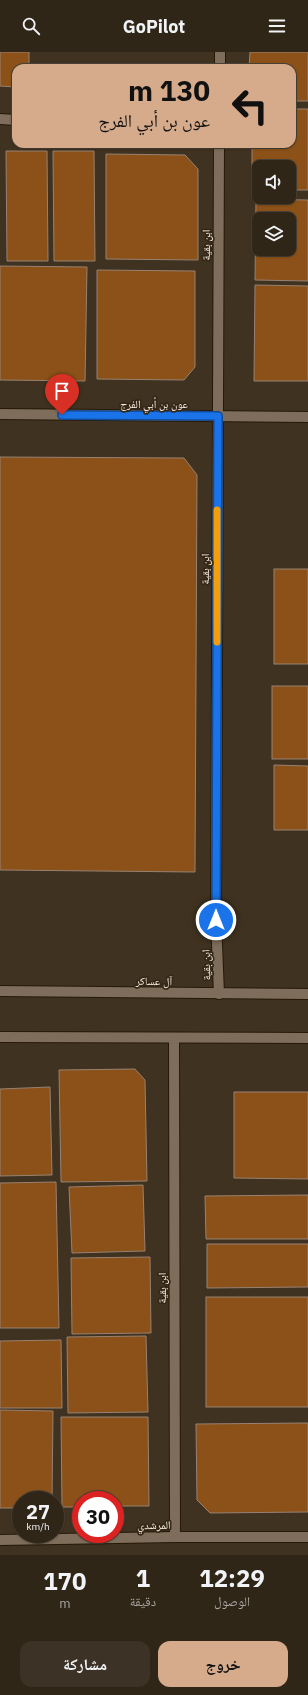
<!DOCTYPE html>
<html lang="ar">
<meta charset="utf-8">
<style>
body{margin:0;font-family:"IBM Plex Sans","Noto Naskh Arabic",sans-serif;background:#3c3225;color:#f1f3f6;direction:rtl;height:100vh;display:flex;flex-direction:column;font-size:15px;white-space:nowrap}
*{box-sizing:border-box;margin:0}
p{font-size:13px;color:#a8a5a2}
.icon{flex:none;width:22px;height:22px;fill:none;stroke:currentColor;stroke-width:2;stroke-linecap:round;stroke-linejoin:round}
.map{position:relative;height:1503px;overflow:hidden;direction:ltr}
.drawer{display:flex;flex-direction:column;background:#302618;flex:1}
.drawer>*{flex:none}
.guide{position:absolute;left:12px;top:12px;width:284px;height:84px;border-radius:12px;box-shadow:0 1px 3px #0004,0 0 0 1px #4b4337;direction:rtl;background:#d6ab8b;color:#111;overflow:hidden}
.tools{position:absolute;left:252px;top:108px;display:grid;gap:8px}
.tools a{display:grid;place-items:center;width:44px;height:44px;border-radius:8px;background:#302618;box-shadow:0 1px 3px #0004,0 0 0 1px #4b4337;font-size:20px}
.speed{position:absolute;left:12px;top:1439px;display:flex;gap:8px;font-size:20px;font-weight:700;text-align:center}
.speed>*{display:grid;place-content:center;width:52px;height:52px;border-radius:50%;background:#302618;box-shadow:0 1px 3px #0004,0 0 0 1px #4b4337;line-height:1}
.speed small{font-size:10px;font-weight:400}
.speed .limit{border:6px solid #d22;background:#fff;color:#111}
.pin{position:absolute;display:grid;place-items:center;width:34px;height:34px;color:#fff;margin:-41px -17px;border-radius:50% 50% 50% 0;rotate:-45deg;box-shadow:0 0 4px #0007}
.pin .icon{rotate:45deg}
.me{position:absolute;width:44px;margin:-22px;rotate:0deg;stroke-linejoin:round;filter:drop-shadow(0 0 3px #0008)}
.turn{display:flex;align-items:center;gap:14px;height:84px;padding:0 20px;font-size:18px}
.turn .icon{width:52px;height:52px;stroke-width:2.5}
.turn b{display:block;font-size:28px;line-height:34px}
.eta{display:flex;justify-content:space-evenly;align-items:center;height:68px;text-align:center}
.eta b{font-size:24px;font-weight:700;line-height:28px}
.primary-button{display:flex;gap:8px;margin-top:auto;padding:8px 20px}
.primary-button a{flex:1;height:46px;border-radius:12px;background:#d6ab8b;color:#111;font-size:16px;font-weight:700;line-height:46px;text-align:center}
.primary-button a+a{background:#3c3225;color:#f1f3f6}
header{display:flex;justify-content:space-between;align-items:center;height:52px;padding:0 20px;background:#302618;font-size:18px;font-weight:700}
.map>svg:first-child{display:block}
.building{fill:#8b5118;stroke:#978272;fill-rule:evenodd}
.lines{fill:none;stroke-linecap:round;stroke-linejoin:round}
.street-casing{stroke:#261908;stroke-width:12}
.secondary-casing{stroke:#261908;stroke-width:12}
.street{stroke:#7d6d5a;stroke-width:10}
.secondary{stroke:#7d6d5a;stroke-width:10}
.route-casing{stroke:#114b97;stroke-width:10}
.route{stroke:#1a73e8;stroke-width:7}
.slow{stroke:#f59e0b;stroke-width:7}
.labels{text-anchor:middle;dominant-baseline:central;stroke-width:3.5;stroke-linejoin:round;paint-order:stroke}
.street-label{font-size:11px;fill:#f6ece2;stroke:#352816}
</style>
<header><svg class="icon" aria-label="menu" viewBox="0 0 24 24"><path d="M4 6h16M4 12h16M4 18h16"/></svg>GoPilot<svg class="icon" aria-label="search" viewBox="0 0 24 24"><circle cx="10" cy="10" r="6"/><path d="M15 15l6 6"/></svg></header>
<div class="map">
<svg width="308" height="1503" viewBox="0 0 308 1503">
<rect width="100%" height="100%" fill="#403220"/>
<!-- building -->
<g class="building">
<path d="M0,0H29V16H16V35L0,34Z"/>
<path d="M250,0H308V49H292V16H249Z"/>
<path d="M292,57H308V138H289V115H259V137H252V92H292Z"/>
<path d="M6,99H47L48,209H7Z"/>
<path d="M53,99H94L95,209H54Z"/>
<path d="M106,102L185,103L198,117V208L106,207Z"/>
<path d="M256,147L308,148V229L255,228ZM259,167H289V197H259Z"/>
<path d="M0,214L87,215L85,329L0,328Z"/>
<path d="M97,218L195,219V315L184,328L97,327Z"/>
<path d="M255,233L308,234V329H254Z"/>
<path d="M0,405L184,406L197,423L195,820L0,818Z"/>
<rect x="274" y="517" width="34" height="95"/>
<rect x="272" y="634" width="36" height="73"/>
<path d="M274,713L308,714V778H274Z"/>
<path d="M135,1017L145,1028L147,1129L61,1130L59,1018Z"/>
<path d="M50,1035L52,1123L0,1124V1037Z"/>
<path d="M234,1040H308V1127L234,1126Z"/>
<path d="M56,1130L59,1276H0V1131Z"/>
<path d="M143,1133L145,1199L72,1201L69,1135Z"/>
<path d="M308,1143V1187H206L205,1144Z"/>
<path d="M207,1192H308V1235L207,1236Z"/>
<path d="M150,1205L151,1281L72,1282L71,1206Z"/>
<rect x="206" y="1245" width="102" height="110"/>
<path d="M146,1284L148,1360L68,1361L67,1285Z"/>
<path d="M61,1288L62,1356H0V1289Z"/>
<path d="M0,1358L53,1359L52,1448H21V1456H0Z"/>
<path d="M61,1365H148L149,1454H115V1448H81V1455H62Z"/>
<path d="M308,1371V1460L210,1461L197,1448L196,1372Z"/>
</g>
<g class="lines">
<defs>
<g id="street">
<path d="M220,16V0"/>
<path d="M0,67L16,68"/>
<path d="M219,92L216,868L219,942"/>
<path d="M0,362L308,365"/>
<path d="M174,986L175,1485"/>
<path d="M0,1488L175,1485H308"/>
</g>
<g id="secondary">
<path d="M0,939L308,942"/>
<path d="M0,985L308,986"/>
</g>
</defs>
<!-- street casing -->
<use href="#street" class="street-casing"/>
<!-- secondary casing -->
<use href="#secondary" class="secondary-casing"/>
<!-- street -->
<use href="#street" class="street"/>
<!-- secondary -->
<use href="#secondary" class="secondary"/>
</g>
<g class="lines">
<defs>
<path id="route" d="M62,363L218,364L216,868"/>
</defs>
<!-- route casing -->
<use href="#route" class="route-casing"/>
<!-- route -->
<use href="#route" class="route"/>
<!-- slow -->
<path class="slow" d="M217,590V458"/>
</g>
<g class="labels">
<!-- street labels -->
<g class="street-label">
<text transform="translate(206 193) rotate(-90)">ابن بقية</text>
<text x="154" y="352">عون بن أبي الفرج</text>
<text transform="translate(205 517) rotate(-90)">ابن بقية</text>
<text transform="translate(206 913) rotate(-92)">ابن بقية</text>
<text transform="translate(154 929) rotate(1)">آل عساكر</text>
<text transform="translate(162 1236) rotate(-90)">ابن بقية</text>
<text transform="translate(154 1473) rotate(-1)">المرشدي</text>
</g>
</g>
</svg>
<div class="tools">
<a><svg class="icon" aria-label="sound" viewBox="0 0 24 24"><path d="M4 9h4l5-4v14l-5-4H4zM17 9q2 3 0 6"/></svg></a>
<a><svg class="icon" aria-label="layers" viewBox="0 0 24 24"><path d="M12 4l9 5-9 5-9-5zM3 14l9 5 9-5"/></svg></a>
</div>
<div class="speed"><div>27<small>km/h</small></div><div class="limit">30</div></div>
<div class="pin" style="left:62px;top:363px;background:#d93025"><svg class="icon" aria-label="arrive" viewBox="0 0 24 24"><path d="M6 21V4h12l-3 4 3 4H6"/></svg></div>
<svg class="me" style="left:216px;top:868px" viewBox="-20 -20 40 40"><circle r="17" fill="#1a73e8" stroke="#fff" stroke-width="3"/><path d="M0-11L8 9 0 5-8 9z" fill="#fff"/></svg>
<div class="guide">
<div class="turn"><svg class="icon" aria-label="left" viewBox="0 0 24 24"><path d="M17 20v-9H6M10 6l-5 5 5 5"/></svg><div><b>130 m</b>عون بن أبي الفرج</div></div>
</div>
</div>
<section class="drawer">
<div class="eta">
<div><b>12:29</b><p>الوصول</p></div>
<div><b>1</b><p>دقيقة</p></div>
<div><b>170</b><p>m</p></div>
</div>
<div class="primary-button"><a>خروج</a><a>مشاركة</a></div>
</section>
